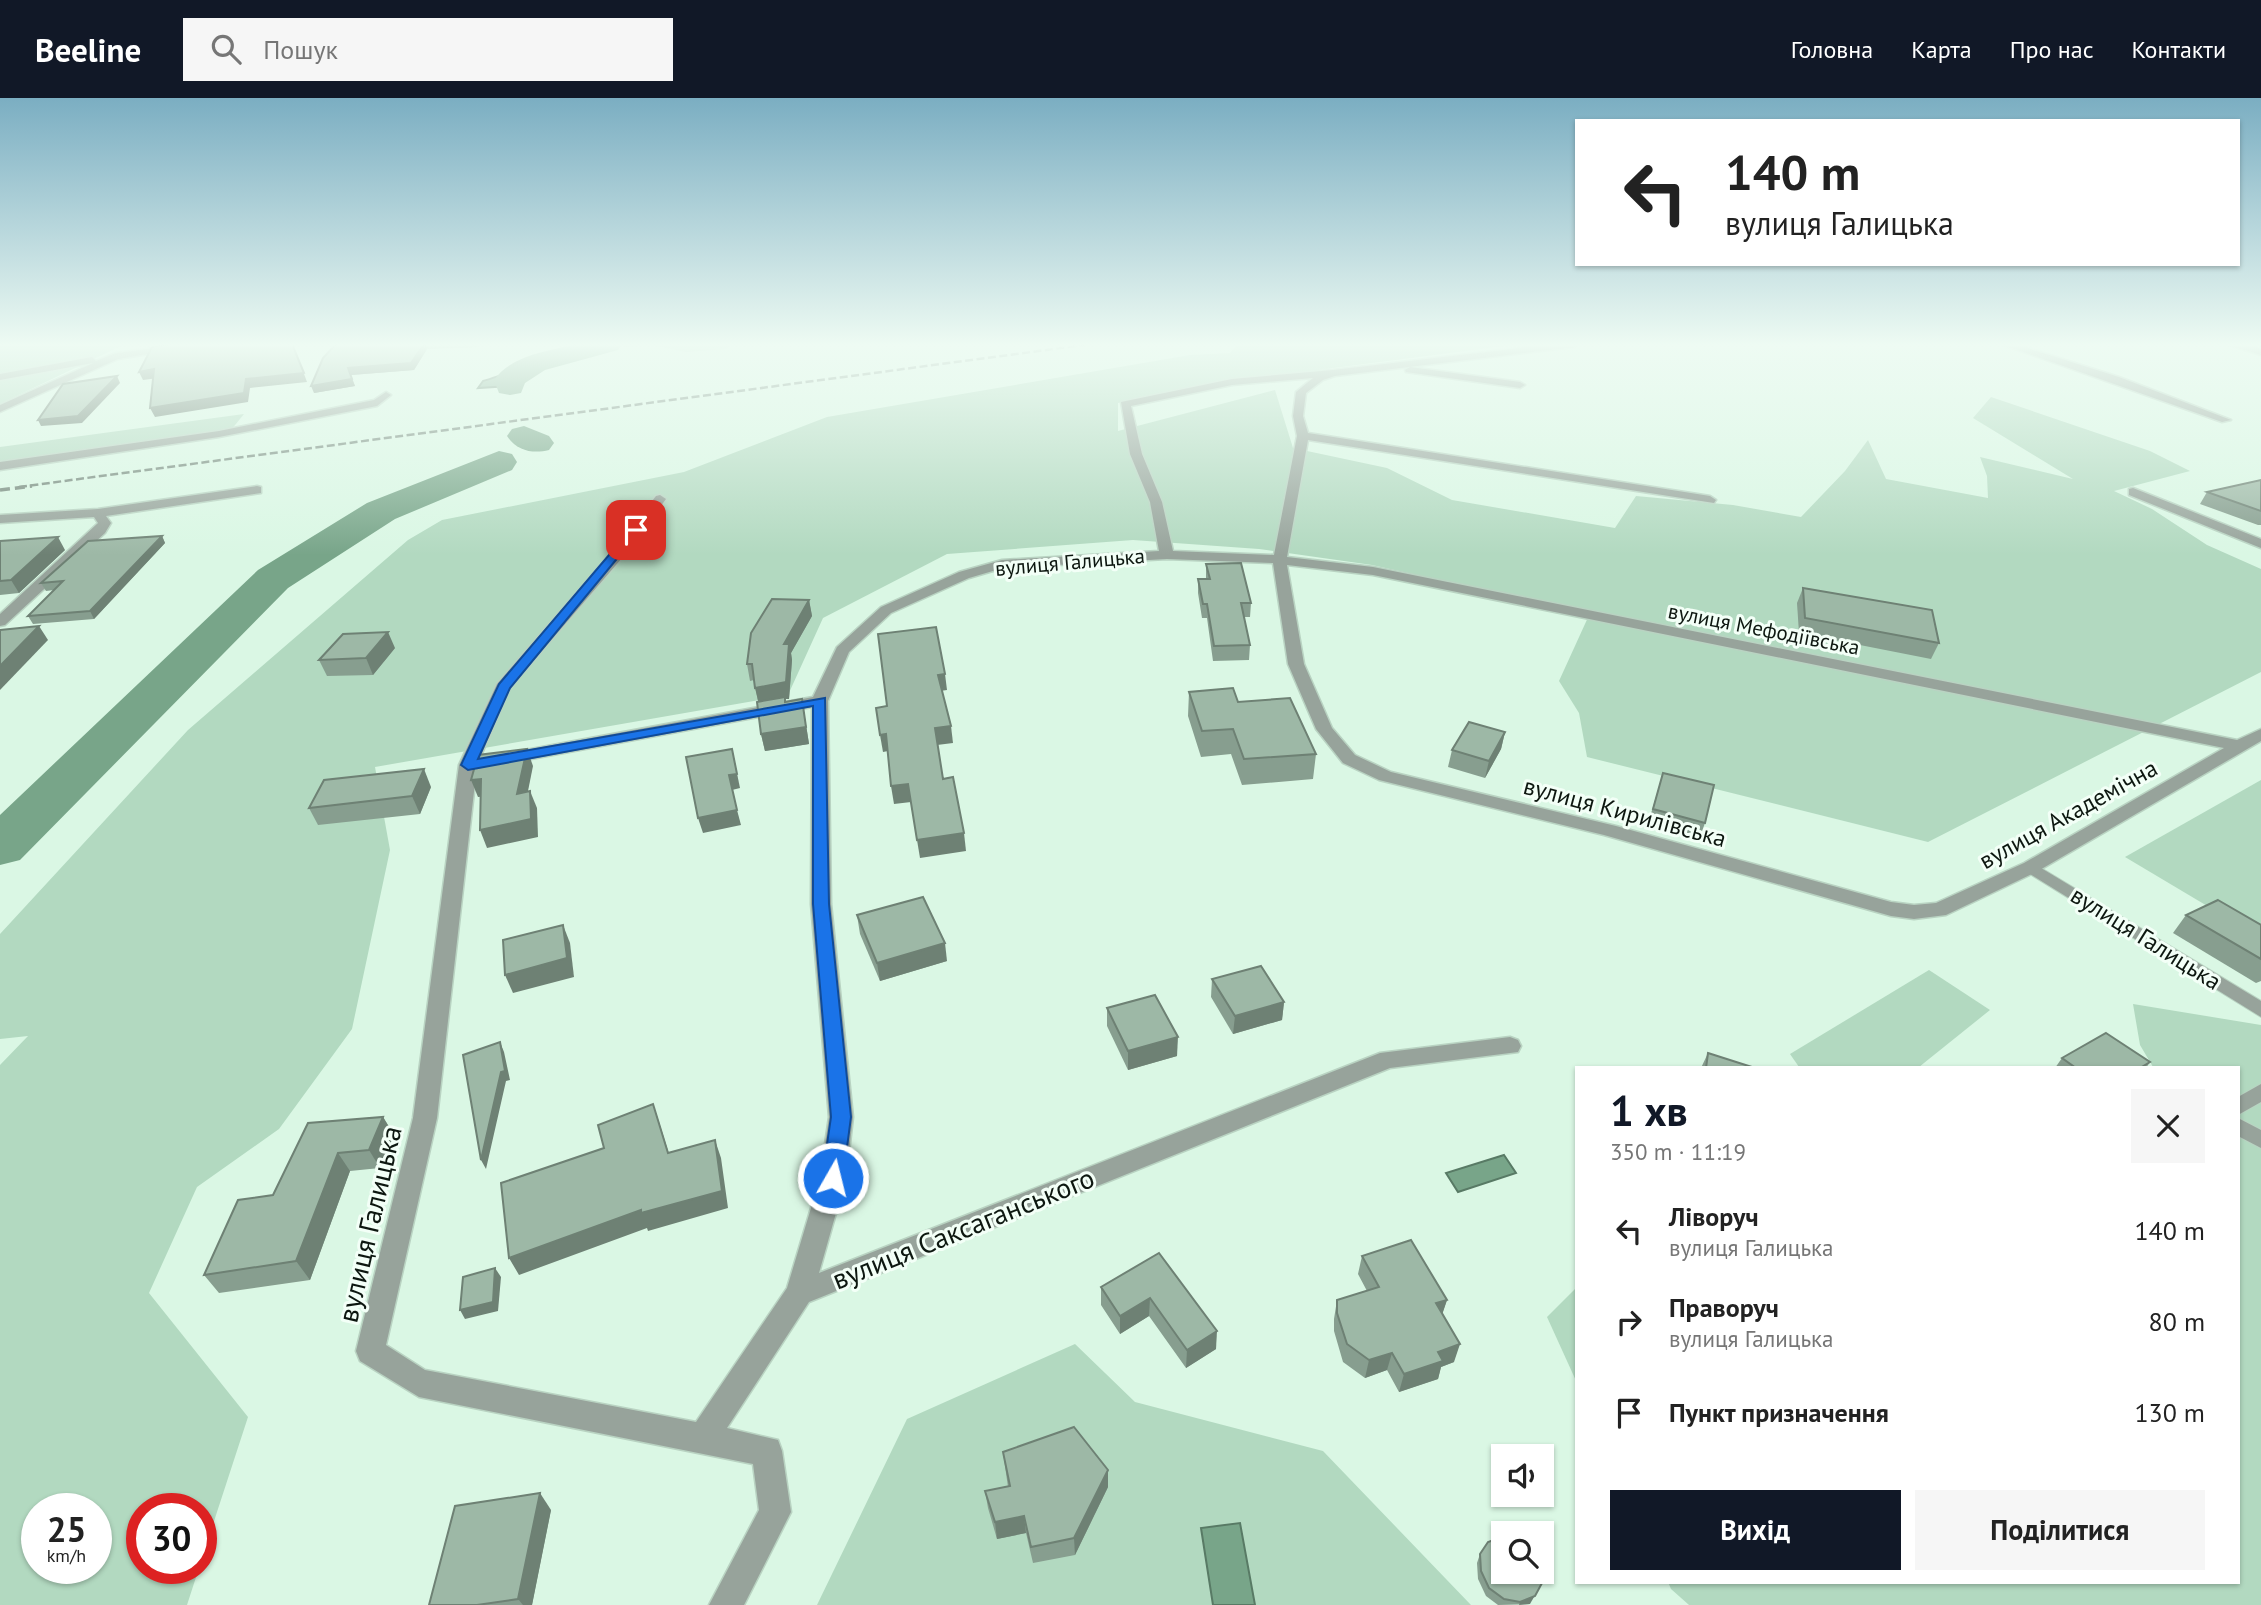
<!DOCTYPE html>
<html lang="uk">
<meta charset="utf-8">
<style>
body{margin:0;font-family:"PT Sans",sans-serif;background:#f6f6f6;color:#222;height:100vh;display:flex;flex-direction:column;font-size:26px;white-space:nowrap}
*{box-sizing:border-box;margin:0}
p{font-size:23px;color:#767676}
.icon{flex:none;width:38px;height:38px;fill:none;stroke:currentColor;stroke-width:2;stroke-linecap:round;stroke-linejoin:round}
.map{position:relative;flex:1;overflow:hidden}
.panel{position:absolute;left:1575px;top:968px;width:665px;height:518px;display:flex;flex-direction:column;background:#fff;border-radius:0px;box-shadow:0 2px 5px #0004}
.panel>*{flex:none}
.banner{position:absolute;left:1575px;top:21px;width:665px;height:147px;border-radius:0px;box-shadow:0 2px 5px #0004;background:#fff;color:#222;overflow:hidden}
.buttons{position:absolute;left:1491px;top:1346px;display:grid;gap:14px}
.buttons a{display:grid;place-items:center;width:63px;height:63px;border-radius:0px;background:#fff;box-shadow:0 2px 5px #0004;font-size:35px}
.speed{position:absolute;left:21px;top:1395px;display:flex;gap:14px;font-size:35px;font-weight:700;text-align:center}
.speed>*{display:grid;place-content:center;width:91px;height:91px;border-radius:50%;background:#fff;box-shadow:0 2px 5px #0004;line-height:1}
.speed small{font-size:18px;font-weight:400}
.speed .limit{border:10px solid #d22;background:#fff;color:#111}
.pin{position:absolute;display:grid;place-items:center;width:60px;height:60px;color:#fff;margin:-30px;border-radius:14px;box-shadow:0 4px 10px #0006}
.me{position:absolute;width:77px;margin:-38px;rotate:8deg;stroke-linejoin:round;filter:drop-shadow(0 0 5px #0008)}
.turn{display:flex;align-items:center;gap:24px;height:147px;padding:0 35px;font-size:32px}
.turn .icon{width:91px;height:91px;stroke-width:2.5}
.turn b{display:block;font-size:49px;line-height:60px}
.round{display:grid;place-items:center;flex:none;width:74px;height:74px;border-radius:0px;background:#f6f6f6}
.head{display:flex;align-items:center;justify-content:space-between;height:119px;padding:0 35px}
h1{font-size:42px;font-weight:600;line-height:52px;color:#111827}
.button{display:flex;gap:14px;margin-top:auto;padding:14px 35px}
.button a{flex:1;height:80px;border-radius:0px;background:#111827;color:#fff;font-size:28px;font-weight:600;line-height:80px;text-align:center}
.button a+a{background:#f6f6f6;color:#222}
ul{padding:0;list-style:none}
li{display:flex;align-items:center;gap:21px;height:91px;padding:0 35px}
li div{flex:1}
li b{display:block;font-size:26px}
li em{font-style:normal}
header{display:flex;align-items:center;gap:42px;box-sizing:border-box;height:98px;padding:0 35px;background:#111827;color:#fff}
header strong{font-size:33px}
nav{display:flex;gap:38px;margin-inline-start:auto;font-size:24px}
.search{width:490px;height:63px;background:#f6f6f6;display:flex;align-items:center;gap:18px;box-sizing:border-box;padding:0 24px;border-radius:0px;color:#767676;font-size:26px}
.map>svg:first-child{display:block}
.green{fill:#b2d9c0;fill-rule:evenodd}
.water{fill:#78a589;stroke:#587a65;stroke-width:2}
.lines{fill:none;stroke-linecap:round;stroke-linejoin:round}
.river{fill:#78a589;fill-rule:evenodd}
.service-casing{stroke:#b9d3c2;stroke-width:2}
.minor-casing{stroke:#b9d3c2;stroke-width:3}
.service{fill:#97a39b;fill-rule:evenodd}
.minor{fill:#97a39b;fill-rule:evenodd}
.rail-far1{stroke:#728579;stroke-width:2.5;stroke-dasharray:8 3.5;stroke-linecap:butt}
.rail{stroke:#728579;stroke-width:3.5;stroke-dasharray:10 5;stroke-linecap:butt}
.wall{fill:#879e8f}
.shaded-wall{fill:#6e8174}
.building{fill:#9db8a6;stroke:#6e8174;stroke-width:2}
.route{fill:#1a73e8;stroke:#114b97;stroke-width:2}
.labels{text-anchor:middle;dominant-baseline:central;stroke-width:6;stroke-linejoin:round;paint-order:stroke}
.far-street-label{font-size:21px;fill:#0d1710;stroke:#f3fff7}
.street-label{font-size:24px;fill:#0d1710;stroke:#f3fff7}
.near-street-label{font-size:28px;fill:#0d1710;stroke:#f3fff7}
</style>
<header>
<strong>Beeline</strong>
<div class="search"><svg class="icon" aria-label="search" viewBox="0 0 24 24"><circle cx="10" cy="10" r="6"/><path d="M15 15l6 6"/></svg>Пошук</div>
<nav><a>Головна</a><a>Карта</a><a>Про нас</a><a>Контакти</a></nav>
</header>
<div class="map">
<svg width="2261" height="1507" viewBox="0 0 2261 1507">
<rect width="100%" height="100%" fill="#daf7e4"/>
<!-- green -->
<g class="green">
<path d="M0,246H125L0,306Z"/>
<path d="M620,246H732L726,251L686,254L652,247L624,249Z"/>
<path d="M1237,246H1519L1194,288L1118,305V333L1275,292L1293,350L1387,370L1452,402L1615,430L1636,398L1733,407L1801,419L1845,373L1868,342L1886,381L1988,400L1987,378L1980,359L2073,381L1973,320L1991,299L2150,353L2190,373L2114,393L2152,411L2207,447L2261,471V574L1928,744L1587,659L1579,615L1559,583L1590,515L1372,467L1259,451L1133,442L947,456L823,520L788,597L375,669L390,752L352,931L279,1031L197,1089L149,1195L248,1319L201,1463V1410H142V1470H199L187,1507H0V967L28,938L0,941V836L188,632L408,442L442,422L684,374L827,319L1190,257L1230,255ZM37,1410H96V1470H37Z"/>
<path d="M244,316L231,332L0,363V349Z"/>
<path d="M2261,682V840L2125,759Z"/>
<path d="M1929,872L1990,912L1919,969H1799L1790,956Z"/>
<path d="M2133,906L2261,927V1507H1689L1671,1491L1668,1484H2238V970L2153,969L2140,947Z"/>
<path d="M1577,1189V1285L1547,1219Z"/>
<path d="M1075,1246L1135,1304L1323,1353L1471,1507H817L907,1321Z"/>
</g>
<!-- water -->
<g class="water">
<path d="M527,271L526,276L510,288L478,290L483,283C498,279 512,272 527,271Z"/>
<path d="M1504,1057L1516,1075L1458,1094L1446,1075Z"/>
<path d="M1240,1425L1255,1507H1213L1201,1430Z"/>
</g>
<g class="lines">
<!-- river -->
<g class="river">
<path d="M576,246H622L618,252L545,272L525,285L521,295L510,297L499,295L494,282C511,257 549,253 576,246Z"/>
<path d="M524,328L549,338L554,345L549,352C533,356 517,353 507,338L512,331Z"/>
<path d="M499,353L512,356L517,364L512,372L395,421L288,490L20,762L0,767V717L258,472L367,405Z"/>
</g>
<defs>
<g id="service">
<path d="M2031,764L2261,903V919L2025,773L2023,769L2025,765Z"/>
<path d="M2261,986V1004L2238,1017V999Z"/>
<path d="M2238,1020L2261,1032V1050L2238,1038Z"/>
</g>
<g id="minor">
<path d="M186,246H209L118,261L0,314V307L93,265L0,282V276L92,259L96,263L116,255Z"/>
<path d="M1553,246H1579L1574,249L1335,278L1323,282L1306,295L1303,318L1308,335L1710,398L1716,402L1714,405L1308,342L1287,459L1373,469L2237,642L2261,631V643L2038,773L1946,817L1914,821L1891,818L1604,737L1379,682L1343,665L1316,631L1288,566L1273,465L1167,461L1003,470L969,480L891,515L849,554L828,603L831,806L853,1019L846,1080L819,1175L1380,955L1510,939L1518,942L1521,948L1518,954L1390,970L809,1204L727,1330L778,1342L782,1353L791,1414L744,1507H709L759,1412L753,1366L419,1299L360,1263L356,1253L413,1020L459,667L497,586L618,447L656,398L660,397L666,401L628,453L510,590L477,667L437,1020L386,1247L425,1272L696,1324L787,1190L820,1080L829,1019L811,806L812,609L504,666L498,665L495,661L498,657L813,599L837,549L881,509L959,474L1002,462L1159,453L1150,404L1130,356L1121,304L1232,281L1333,272ZM1313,280L1296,294L1293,318L1297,338L1274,457L1173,453L1162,404L1142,356L1131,308L1232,287ZM1287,467L1373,477L2224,650L2024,765L1936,805L1914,807L1891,804L1616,728L1391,674L1355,657L1332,630L1304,566Z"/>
<path d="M2001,246H2015L2119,279L2231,322L2222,324Z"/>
<path d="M2226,246H2241L2261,251V257Z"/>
<path d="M1410,269L1520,284L1525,287L1520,290L1406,274L1405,272Z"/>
<path d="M386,294L391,297L377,308L219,339L0,372V364L219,333L374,302Z"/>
<path d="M257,388L261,389V395L106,418L111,425L105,435L5,527L0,528V516L98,425L94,419L0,425V417L98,411Z"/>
<path d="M2133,390L2261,441V450L2129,397V391Z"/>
</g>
</defs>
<!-- service casing -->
<use href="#service" class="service-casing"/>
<!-- minor casing -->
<use href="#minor" class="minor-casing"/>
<!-- service -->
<use href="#service" class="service"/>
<!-- minor -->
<use href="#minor" class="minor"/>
<!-- rail-far1 -->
<path class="rail-far1" d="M19,389L1091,246"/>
<!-- rail -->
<path class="rail" d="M0,392L32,388"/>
</g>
<!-- wall -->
<g class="wall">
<path d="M341,246H481L479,249L427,251L414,272L351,277L355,288L314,295Z"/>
<path d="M2261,382V427H2258L2200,406L2207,394Z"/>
<path d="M162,438L165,445L94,521L33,526L28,518L54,492L46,493L41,485Z"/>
<path d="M0,443L65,452L19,495L0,497Z"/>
<path d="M1206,466L1251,505L1250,519H1244L1250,547L1249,562L1213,563L1207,520H1202L1198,495V481H1206Z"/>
<path d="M1803,490L1939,545L1931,561L1799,535L1797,505Z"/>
<path d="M809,502L812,518L791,555L792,562L789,601H785L786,604L802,601L809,646L765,653L761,636L758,604L754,582L750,583L747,566Z"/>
<path d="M395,550L373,577L327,578L319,562Z"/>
<path d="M1189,594L1238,604L1316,656L1313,681L1242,687L1231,656L1201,659L1188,618Z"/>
<path d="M1505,634L1501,651L1485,680L1448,669L1452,652Z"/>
<path d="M1663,675L1705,725L1699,742L1647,729Z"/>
<path d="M431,689L420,716L318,727L309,710Z"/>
<path d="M857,817L947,863L880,883L860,836Z"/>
<path d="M2186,817L2261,827V883L2256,885L2173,835Z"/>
<path d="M1212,881L1284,904L1282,922L1233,936L1211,899Z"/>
<path d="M1107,910L1177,958L1128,972L1107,928Z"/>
<path d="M1708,955L1755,970H1701Z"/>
<path d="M2062,960L2150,964L2146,970H2055Z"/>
<path d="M383,1019L394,1037L380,1070L350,1073L310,1182L219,1195L204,1177L273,1097Z"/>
<path d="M1159,1155L1216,1251L1186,1270L1149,1218L1120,1236L1101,1207V1189Z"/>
<path d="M1362,1158L1447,1202L1442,1216L1454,1264L1441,1269L1438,1281L1399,1294L1387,1272L1365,1280L1343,1264L1334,1233V1221L1337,1202L1367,1193L1358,1176Z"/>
<path d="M1003,1354L1108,1389L1075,1457L1033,1465L1026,1435L997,1441L988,1410L985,1393L1008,1389Z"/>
<path d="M551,1412L532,1507H429Z"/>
<path d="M1480,1456L1530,1506L1498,1507L1486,1498L1478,1481L1477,1465Z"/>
</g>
<!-- shaded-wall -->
<g class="shaded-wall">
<path d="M293,246L307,284L250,290L248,304L155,319L150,310Z"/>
<path d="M424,246H426L427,251L414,272L351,277L348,270Z"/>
<path d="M154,271L158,280L143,282L139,274Z"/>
<path d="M117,278L120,285L82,325L41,328L38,322Z"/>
<path d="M352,281L355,288L314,295L311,288Z"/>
<path d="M162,438L165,445L94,521L90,513Z"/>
<path d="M58,439L65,452L19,495L11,482Z"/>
<path d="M809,502L812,518L791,555L792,562L789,601H785L788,616L759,606L755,590L784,546Z"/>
<path d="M39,528L48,542L0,592V568Z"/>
<path d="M388,534L395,550L373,577L366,560Z"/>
<path d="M945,576L947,592L940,593L938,577Z"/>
<path d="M802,601L809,646L765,653L761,636Z"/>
<path d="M951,628L953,645L937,647L935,630Z"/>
<path d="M1505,634L1501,651L1485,680L1489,663Z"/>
<path d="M886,636L888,653L883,654L880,637Z"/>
<path d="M527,651L533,668L524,713L517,696Z"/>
<path d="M732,651L740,690L732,692L729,677Z"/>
<path d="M424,671L431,689L420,716L412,698Z"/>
<path d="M481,681L488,698L478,699L471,682Z"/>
<path d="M908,686L911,704L894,706L891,688Z"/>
<path d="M530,693L537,710L538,739L487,750L480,732Z"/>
<path d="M737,712L741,727L703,735L698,720Z"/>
<path d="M964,735L966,753L920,760L917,742Z"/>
<path d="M563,827L570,845L574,879L513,895L505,877Z"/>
<path d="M945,845L947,863L880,883L877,865Z"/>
<path d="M1284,904L1282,922L1233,936L1235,918Z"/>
<path d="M1178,939L1177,958L1128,972V953Z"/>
<path d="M500,944L504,954L510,982L506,983L486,1071L481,1062Z"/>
<path d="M653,1006L659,1024L674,1072L668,1055Z"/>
<path d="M383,1019L394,1037L380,1070L369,1052Z"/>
<path d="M715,1042L721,1060L728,1110L648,1133L647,1130L519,1177L509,1160Z"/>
<path d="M338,1055L350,1073L310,1182L296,1163Z"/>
<path d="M495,1170L501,1179L498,1213L465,1221L460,1212Z"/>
<path d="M1150,1200L1149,1218L1120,1236V1218Z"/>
<path d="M1447,1202L1441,1220L1436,1205Z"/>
<path d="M1217,1233L1216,1251L1186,1270L1187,1252Z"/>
<path d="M1460,1246L1454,1264L1441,1269L1438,1281L1399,1294L1404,1276L1438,1254Z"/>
<path d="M1392,1255L1387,1272L1365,1280L1369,1262Z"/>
<path d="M1108,1372V1389L1075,1457L1074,1440Z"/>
<path d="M540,1395L551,1412L532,1507H523L518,1501Z"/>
<path d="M1024,1418L1026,1435L997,1441L995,1424Z"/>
<path d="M1542,1485L1530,1506L1519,1507L1520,1504Z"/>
</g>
<!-- building -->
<g class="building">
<path d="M172,246H292L304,275L246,281L244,295L150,310L154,271L139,274L152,249Z"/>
<path d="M336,246H339L340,247L341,246H424L411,265L348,270L352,281L311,288L323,260Z"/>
<path d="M117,278L78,318L38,322L63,286Z"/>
<path d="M2261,382V413L2207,394Z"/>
<path d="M162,438L90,513L28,518L63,483L41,485L88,443Z"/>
<path d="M58,439L11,482L0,483V443Z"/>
<path d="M1241,465L1251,505H1241L1250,547L1214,548L1207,506H1203L1198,481H1210L1206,466Z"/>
<path d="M1803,490L1932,512L1939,545L1805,520Z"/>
<path d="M772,501L809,502L784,546H789L786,584L755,590L752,566H747L751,535Z"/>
<path d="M39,528L0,568V532Z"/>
<path d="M936,529L945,576L938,577L951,628L935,630L943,681L953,679L964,735L917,742L908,686L891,688L886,636L880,637L876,610L887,608L878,536Z"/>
<path d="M388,534L366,560L319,562L343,536Z"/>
<path d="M1233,590L1238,604L1290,600L1316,656L1244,661L1233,631L1202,633L1189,594Z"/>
<path d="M785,599V604L802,601L806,629L761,636L757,604Z"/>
<path d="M1469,624L1505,634L1489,663L1452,652Z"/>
<path d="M527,651L517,696L530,693L531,721L480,732L481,681L471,682L478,657Z"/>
<path d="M732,651L737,676L729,677L737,712L698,720L686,659Z"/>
<path d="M424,671L412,698L309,710L324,682Z"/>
<path d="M1663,675L1714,687L1705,725L1653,711Z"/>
<path d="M923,799L945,845L877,865L857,817Z"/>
<path d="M2218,802L2261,827V861L2186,817Z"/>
<path d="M563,827L567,860L505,877L503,842Z"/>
<path d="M1261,868L1284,904L1235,918L1212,881Z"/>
<path d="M1155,897L1178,939L1128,953L1107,910Z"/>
<path d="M2106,935L2150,964L2140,970H2076L2062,960Z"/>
<path d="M500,944L505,973L501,974L481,1062L463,957Z"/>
<path d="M1708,955L1755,970H1706Z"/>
<path d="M653,1006L668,1055L715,1042L722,1093L641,1115V1112L509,1160L501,1085L604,1050L598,1027Z"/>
<path d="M383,1019L369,1052L338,1055L296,1163L204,1177L238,1102L273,1097L308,1025Z"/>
<path d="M1411,1142L1447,1202L1436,1205L1460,1246L1438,1254L1443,1263L1404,1276L1392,1255L1369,1262L1347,1246L1337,1215V1202L1379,1189L1362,1158Z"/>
<path d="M1159,1155L1217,1233L1187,1252L1150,1200L1120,1218L1101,1189Z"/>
<path d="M495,1170L493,1204L460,1212L463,1179Z"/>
<path d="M1074,1329L1108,1372L1074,1440L1031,1449L1024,1418L995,1424L985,1393L1010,1388L1003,1354Z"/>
<path d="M540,1395L518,1501L477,1507H429L455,1408Z"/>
<path d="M1502,1439H1503V1474H1541L1542,1485L1535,1498L1520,1504L1504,1501L1489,1490L1481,1473L1480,1456L1488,1444Z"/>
</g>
<!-- sky -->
<linearGradient id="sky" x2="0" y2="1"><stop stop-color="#7baec2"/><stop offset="0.54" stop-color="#eefbf3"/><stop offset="1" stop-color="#eefbf3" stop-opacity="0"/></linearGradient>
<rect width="2261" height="457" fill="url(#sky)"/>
<!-- route -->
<path class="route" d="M636,429L641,432L639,434L510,590L478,661L825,600L829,806L851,1019L843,1080L840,1086L833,1089L825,1086L822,1080L831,1019L813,806V608L468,672L461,667L499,586L632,430Z"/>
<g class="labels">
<!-- far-street labels -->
<g class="far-street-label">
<text transform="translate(1070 464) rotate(-5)">вулиця Галицька</text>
<text transform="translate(1764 531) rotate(11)">вулиця Мефодіївська</text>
</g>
<!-- street labels -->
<g class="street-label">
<text transform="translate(1625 714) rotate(15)">вулиця Кирилівська</text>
<text transform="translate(2068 716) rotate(-29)">вулиця Академічна</text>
<text transform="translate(2146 840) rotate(32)">вулиця Галицька</text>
</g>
<!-- near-street labels -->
<g class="near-street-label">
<text transform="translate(369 1126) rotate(-77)">вулиця Галицька</text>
<text transform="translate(963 1130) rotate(-22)">вулиця Саксаганського</text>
</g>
</g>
</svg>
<div class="buttons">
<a><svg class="icon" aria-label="sound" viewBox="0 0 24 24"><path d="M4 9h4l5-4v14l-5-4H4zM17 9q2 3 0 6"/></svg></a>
<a><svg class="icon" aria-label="search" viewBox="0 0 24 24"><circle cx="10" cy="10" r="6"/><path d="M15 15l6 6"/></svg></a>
</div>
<div class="speed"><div>25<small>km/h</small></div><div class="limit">30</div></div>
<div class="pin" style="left:636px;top:432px;background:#d93025"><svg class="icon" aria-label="arrive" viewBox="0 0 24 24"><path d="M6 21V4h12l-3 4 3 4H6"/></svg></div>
<svg class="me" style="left:833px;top:1080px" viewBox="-20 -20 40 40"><circle r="17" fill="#1a73e8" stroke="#fff" stroke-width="3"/><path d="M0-11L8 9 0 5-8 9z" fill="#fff"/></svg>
<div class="banner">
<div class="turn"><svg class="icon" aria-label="left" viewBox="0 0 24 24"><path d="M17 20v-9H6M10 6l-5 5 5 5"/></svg><div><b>140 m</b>вулиця Галицька</div></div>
</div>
<section class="panel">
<div class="head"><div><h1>1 хв</h1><p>350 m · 11:19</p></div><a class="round"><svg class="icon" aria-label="close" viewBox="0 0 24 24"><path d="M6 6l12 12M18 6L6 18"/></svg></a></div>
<ul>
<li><svg class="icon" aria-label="left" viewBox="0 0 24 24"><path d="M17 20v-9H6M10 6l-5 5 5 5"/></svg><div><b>Ліворуч</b><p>вулиця Галицька</p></div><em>140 m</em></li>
<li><svg class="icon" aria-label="right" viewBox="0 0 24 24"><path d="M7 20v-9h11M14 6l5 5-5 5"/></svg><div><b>Праворуч</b><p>вулиця Галицька</p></div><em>80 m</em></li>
<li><svg class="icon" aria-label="arrive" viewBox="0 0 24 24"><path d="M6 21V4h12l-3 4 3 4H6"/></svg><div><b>Пункт призначення</b></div><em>130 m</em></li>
</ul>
<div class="button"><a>Вихід</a><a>Поділитися</a></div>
</section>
</div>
